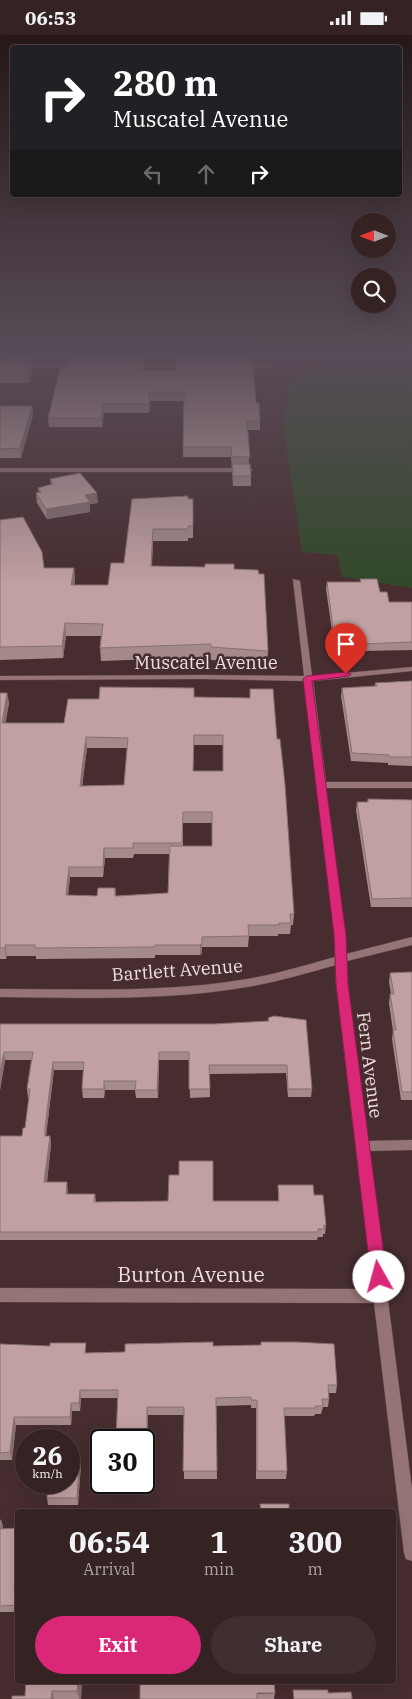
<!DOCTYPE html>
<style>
body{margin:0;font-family:"IBM Plex Serif",serif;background:#402f30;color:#f1f3f6;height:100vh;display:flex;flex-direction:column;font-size:19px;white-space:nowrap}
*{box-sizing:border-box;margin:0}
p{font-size:16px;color:#aaa4a6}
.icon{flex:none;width:28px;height:28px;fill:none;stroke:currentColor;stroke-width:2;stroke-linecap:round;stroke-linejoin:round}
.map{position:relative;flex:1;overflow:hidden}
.sheet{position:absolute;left:15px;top:1474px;width:381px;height:175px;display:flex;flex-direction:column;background:#352223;border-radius:5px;box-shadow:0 5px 20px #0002,0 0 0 1px #4f3f41}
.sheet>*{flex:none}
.banner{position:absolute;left:10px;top:10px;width:392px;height:152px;border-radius:5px;box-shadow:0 5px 20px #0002,0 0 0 1px #4f3f41;background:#202124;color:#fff;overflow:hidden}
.needle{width:32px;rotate:270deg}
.controls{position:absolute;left:351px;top:178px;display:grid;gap:10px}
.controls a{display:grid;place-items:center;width:45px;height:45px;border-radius:50%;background:#352223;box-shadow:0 5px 20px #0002,0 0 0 1px #4f3f41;font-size:25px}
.speed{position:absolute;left:15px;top:1394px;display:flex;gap:10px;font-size:25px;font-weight:700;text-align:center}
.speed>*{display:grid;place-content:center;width:65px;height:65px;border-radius:50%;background:#352223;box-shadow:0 5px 20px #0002,0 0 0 1px #4f3f41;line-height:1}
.speed small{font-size:12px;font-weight:400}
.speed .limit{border:2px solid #111;border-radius:8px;background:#fff;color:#111}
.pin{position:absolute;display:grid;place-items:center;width:42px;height:42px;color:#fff;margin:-51px -21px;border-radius:50% 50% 50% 0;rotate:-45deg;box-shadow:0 0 5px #0007}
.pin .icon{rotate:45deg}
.me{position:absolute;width:55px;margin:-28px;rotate:353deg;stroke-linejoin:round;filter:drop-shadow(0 0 4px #0008)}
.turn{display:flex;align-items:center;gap:18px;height:105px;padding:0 20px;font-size:22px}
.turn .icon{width:65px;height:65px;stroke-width:2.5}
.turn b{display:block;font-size:35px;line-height:42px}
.lanes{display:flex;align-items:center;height:48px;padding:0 20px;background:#0003;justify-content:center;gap:25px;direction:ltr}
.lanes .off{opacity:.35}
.eta{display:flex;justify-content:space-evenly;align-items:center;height:85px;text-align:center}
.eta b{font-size:30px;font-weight:700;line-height:35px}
.primary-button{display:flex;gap:10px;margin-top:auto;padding:10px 20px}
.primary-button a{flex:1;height:58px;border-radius:30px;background:#db2777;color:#fff;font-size:20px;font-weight:700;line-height:58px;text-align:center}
.primary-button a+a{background:#402f30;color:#f1f3f6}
.status{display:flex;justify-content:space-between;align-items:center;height:35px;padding:0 25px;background:#352223;direction:ltr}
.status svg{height:14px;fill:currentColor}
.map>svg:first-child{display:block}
.green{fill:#32492a}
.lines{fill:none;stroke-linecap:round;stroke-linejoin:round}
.minor-casing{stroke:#62494b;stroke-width:1}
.minor{fill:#957475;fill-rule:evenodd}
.wall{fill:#a58a8a;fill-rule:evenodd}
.shaded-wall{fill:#867071}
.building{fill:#c0a0a1;stroke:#867071;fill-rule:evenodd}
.route{fill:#db2777;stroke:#8e194d}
.labels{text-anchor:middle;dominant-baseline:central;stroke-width:5;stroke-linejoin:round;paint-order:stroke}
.street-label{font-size:18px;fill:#efdedf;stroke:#472d2f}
.near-street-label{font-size:21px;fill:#efdedf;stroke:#472d2f}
</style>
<div class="status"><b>06:53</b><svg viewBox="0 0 49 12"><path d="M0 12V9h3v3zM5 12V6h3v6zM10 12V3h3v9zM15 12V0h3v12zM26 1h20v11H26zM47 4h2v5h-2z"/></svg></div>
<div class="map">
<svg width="412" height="1664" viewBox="0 0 412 1664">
<rect width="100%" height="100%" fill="#472d2f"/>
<!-- green -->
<path class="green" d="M351,316H412V553L342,542L337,520L302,517L283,391L289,348Z"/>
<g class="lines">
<defs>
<g id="minor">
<path d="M0,329H74L77,331L74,333H0Z"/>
<path d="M189,329L192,331L191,332L134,333L131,331L134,329Z"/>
<path d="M268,329L271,331L270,332L241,333L238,331L241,329Z"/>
<path d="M0,433H250L253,435L250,437H0Z"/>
<path d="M293,544L300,546L312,641L412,632V636L313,646L326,747H412V753H326L345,900L346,919L412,902V910L347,926L348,949L368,1106L412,1105V1115L369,1116L412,1454V1526L406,1524L404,1518L374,1268L0,1267V1253L373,1254L336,949V930C307,938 277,947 247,952C166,966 82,963 0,962V954C82,954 166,958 247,944C277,939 306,930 335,922V900L304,646L203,644L0,645V641L203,640L304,641Z"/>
</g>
</defs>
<!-- minor casing -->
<use href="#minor" class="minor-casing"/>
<!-- minor -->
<use href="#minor" class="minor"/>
</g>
<!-- wall -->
<g class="wall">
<path d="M0,316H38L35,327H32L33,335L29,348H0V326H3V324H0Z"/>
<path d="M147,316L146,327H145V335H175L176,316H252V326L256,368L260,386V395H248L249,429L251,441V451H233L231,422H183L184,366H150L149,378H104L102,392H49L48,383L69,330L72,326L71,319Z"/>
<path d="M0,371H32L33,380L21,423H0Z"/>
<path d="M50,444L98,468L90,469V477L47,484L37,468L36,458L39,457L38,453L51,450Z"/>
<path d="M132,464H193V503H188V506H153L152,531L234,534L268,616L267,629L211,625L210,622L101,626L100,613L101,601H66L63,623L0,625V485L44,533H74L75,545L74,550H108L124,528Z"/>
<path d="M360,544L380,557L389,567H412V615L362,616V618L335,617L326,554L327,547H360Z"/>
<path d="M412,646V731L388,730V728L351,726L341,661L342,653L375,651V648Z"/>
<path d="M250,654L277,704L294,879L293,890H291L290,899H278V901H249L248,912H202V918L200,920H155V923L36,924V921H7L6,924H0V658H7L9,668L5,688H64L99,664L194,662L250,663ZM194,710H223V736H193ZM87,713H127L124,750L82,751ZM183,788H212V811H183ZM134,819H169L168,858L116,861L115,853L97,861L68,860L70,842H103L105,823H133Z"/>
<path d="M368,764L412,765V872H371L356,775L357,767H367Z"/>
<path d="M412,937V1065H401L392,1004L393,996L389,968L390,959H391L389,947L390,938Z"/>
<path d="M268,986L312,1054L311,1062H288L286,1038L210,1039V1062L190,1063L189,1025H159L158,1063H136L135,1055H105L104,1063H83L82,1054L83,1035H54L46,1101H50L51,1109L47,1147L68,1156V1159H95L96,1167L278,1166V1150L314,1160L326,1190L325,1199H323V1202H318L317,1205H0V1101H22L25,1093L29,1063H28L27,1054L31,1025H5L0,1055V989H214Z"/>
<path d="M0,1309L87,1318L125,1317L213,1311L337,1350L336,1358H328L329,1364L328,1372H323L321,1379H315L314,1381H284L287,1436L286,1444H256V1373H251V1370L216,1371L217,1444H184V1380H148L147,1420H144V1405L117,1363H81L80,1376H72L71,1390H16L12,1425H0Z"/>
<path d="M81,1429L78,1470H48L47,1463Z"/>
<path d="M0,1484L3,1491V1494L17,1556H18V1577H0Z"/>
<path d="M82,1646L81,1664H12L25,1661Z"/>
<path d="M275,1658L274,1664H140Z"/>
</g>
<!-- shaded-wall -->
<g class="shaded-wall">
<path d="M35,316H38L35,327L34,318Z"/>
<path d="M32,326L33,335L29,348L28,339Z"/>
<path d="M150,357V366L149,378V369Z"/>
<path d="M103,369L104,378L102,392L101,383Z"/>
<path d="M32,371L33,380L21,423L20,413Z"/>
<path d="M97,458L98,468L90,469V477L47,484L46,474L85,460Z"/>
<path d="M153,494V506L151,543V531Z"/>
<path d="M74,533L75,545L72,563L71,550Z"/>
<path d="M65,588L66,601L63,623L62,611Z"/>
<path d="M7,658L9,668L4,698L2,688Z"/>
<path d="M86,702L87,713L81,761L80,751Z"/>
<path d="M104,813L105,823L103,842V832Z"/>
<path d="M69,832L70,842L67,871L66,860Z"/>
<path d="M202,908V918L200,920V910Z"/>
<path d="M5,910L7,921L6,924L5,913Z"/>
<path d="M4,1017L5,1025L0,1055V1037Z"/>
<path d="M159,1017V1025L158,1063L157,1055Z"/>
<path d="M53,1027L54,1035L46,1101H45Z"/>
<path d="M104,1046L105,1055L104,1063Z"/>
<path d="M50,1101L51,1109L46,1156L44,1147Z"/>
<path d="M67,1147L68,1156L67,1167L66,1159Z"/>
<path d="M80,1355L81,1363L80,1376L79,1368Z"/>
<path d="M71,1368L72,1376L71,1390L70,1382Z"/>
<path d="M147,1372L148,1380L147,1420Z"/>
<path d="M14,1382L16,1390L12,1425L10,1417Z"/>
<path d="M80,1422L81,1429L78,1470L77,1463Z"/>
<path d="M1,1484L3,1491L2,1501L0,1495Z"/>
<path d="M18,1517V1546L16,1562L14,1556Z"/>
<path d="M78,1646H82L81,1664H79L77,1656Z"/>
<path d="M52,1656L54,1664H51Z"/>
</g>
<!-- building -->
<g class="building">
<path d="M3,316H35L34,318H3Z"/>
<path d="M72,316H146V319H71Z"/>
<rect x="176" y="316" width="76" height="3"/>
<path d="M0,326H32L28,339H0Z"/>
<path d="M70,326H145L144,335H175L176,326H253L256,368H259L260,386H247L250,422H232L231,412H183L184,357H150L149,369H103L101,383H48L61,330H69Z"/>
<path d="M0,371H32L20,413L0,414Z"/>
<path d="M232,429H250L251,441H233Z"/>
<path d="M80,438L97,458L85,460L90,467L46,474L36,458L41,457L38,453L53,449L50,444Z"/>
<path d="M188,461V464H193V491H188V494H153L151,531L205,532V529H234V534L258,535L259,539H264L268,616L211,612V609L100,613L103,589L65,588L62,611L0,612V485L23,482L42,517L44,533H74L71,550H108L111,528H124L132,464Z"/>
<path d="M360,544H377L380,557H387L389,567H412V607L362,609L363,610L335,609L327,547H361Z"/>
<path d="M412,646V722H390L389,720L352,718L342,653L377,651L375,648Z"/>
<path d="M100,652L194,653V662L250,663V654H273L277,704H280L285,750L294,879H290L291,888H279V890H248L249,901L202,902V908L200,910H155V912L35,913V910H5V913H0V658H7L2,688H64L68,664H99ZM194,700H223V736H193ZM86,702L128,703L124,750L80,751ZM183,777H212V811H170L168,858L117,861H115V853H98L97,861L66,860L69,832H103L104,813H133V808H182Z"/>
<path d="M368,764L412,765V863L372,864L357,767H368Z"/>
<path d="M412,937V1057H402L393,995H396L390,959H394L390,938Z"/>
<path d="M274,981L306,985L312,1054H288L287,1030H209L210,1054H189V1017H159L157,1055H135L136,1046H104V1054H82L84,1027H53L45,1093V1101H50L44,1147H67L66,1159H95L94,1167L168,1166L169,1140H179V1126H213V1166H279L278,1150H313L314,1160H323L326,1190H324V1194H318V1197H0V1101H22L23,1093H25L30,1054H27L33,1017H4L0,1037V989H214L269,986L268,983Z"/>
<path d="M213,1307V1311L261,1310V1307H296L334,1309L337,1350H328L329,1364H322L323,1371H315L316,1373H284L287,1436H257V1365H251V1362L216,1363L217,1436H183L184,1372H147V1413H144V1405H116L118,1355H80L79,1368H71L70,1382H14L10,1417L0,1418V1309L50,1311V1308H86L85,1318L125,1317V1309Z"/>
<path d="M69,1422H80L77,1463H47L48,1448H69Z"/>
<path d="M260,1469H289V1476H261Z"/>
<path d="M18,1493V1517L14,1556H18V1570L0,1571V1494Z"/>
<path d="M26,1646H78L77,1656H52L51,1664H12V1661H25Z"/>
<path d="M140,1646H274L275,1658H257V1664H140Z"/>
<path d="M293,1655H328V1658L351,1657L352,1664H294Z"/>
</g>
<!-- sky -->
<linearGradient id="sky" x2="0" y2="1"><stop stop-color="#27191a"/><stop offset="0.58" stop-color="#584c58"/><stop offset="1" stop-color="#584c58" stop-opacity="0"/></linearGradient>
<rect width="412" height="549" fill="url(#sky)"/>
<!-- route -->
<path class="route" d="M346,637L351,639L349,641L312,646L346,900L348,949L387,1242L384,1247L379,1249L373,1247L371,1242L336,949L334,900L303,644L307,641Z"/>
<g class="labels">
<!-- street labels -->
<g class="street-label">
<text x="206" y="627">Muscatel Avenue</text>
<text transform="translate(177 935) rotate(-4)">Bartlett Avenue</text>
<text transform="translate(370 1030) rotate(83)">Fern Avenue</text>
</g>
<!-- near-street labels -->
<g class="near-street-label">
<text x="191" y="1239">Burton Avenue</text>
</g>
</g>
</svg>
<div class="controls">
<a><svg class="needle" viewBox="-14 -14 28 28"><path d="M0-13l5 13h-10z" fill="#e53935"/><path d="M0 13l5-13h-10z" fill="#aaa4a6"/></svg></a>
<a><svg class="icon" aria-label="search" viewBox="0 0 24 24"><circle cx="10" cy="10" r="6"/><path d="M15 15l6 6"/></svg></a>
</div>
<div class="speed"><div>26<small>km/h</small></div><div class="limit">30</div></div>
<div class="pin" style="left:346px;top:639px;background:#d93025"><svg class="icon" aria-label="arrive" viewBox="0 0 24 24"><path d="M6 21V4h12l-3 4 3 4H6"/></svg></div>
<svg class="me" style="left:379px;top:1242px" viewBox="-20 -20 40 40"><circle r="19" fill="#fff"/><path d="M0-13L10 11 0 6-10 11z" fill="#db2777"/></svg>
<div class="banner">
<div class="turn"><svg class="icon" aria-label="right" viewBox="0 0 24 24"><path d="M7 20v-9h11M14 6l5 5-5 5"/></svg><div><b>280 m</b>Muscatel Avenue</div></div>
<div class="lanes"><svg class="icon off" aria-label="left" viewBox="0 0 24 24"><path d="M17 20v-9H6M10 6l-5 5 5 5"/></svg><svg class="icon off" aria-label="ahead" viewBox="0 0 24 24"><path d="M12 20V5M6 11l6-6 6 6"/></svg><svg class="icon" aria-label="right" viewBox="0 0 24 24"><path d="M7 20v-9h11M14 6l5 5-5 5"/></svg></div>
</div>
<section class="sheet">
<div class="eta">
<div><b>06:54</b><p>Arrival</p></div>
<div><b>1</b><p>min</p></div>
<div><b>300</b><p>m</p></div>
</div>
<div class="primary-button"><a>Exit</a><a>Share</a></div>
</section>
</div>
